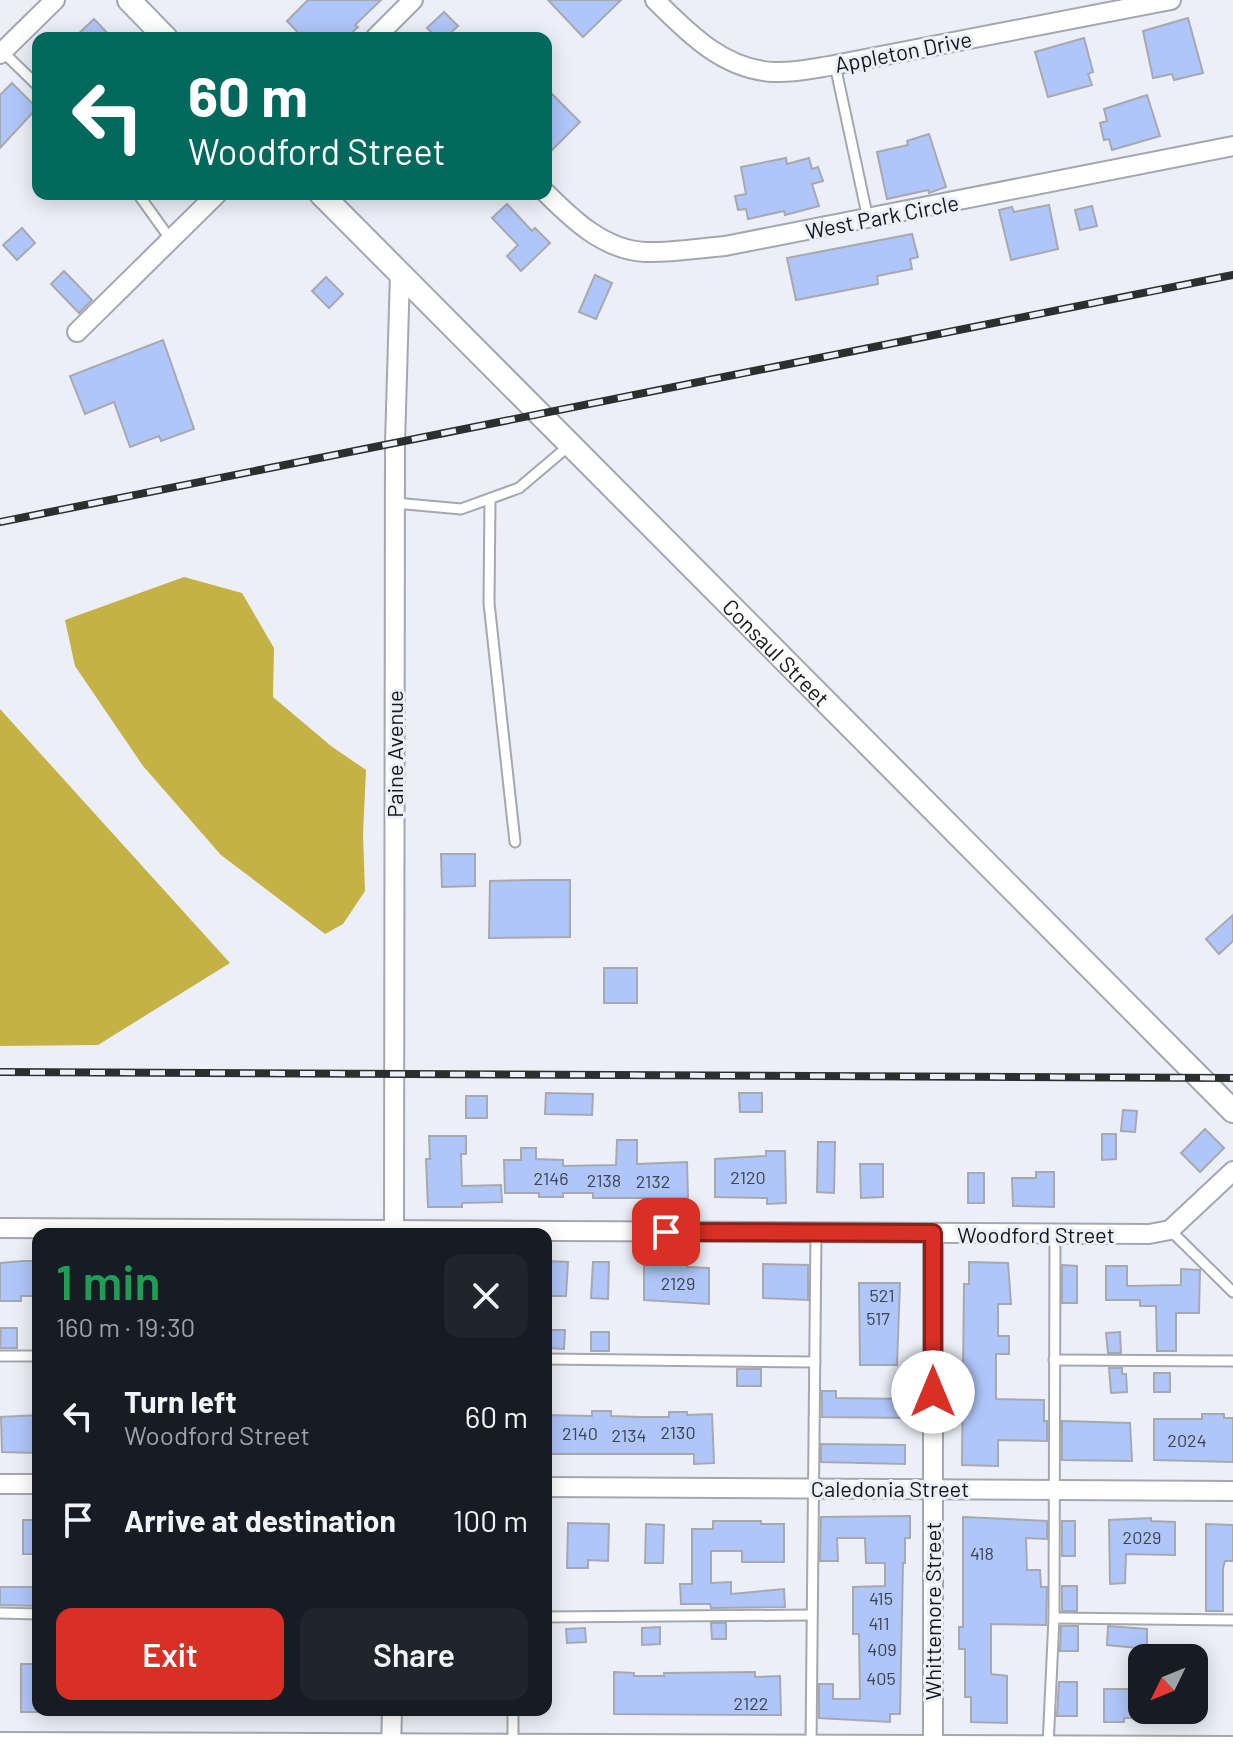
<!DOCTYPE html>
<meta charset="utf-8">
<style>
body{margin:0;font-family:Barlow,sans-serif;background:#20242c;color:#f1f3f6;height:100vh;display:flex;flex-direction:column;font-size:30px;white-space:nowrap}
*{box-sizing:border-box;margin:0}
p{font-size:26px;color:#9ea1a6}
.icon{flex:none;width:44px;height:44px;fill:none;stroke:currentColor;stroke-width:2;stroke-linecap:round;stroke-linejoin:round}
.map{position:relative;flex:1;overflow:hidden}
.sheet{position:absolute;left:32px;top:1228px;width:520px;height:488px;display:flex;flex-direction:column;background:#171b24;border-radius:16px;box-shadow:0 4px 20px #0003}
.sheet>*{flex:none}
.guide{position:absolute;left:32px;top:32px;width:520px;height:168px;border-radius:16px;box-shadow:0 4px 20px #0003;background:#00695c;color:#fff;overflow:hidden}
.needle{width:52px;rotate:227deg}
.controls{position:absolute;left:1128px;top:1644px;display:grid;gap:16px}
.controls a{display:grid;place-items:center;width:80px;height:80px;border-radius:16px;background:#171b24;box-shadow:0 4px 20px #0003;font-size:40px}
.pin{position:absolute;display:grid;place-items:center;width:68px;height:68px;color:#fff;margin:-34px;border-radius:16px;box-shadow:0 4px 12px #0006}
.me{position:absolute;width:88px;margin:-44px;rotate:0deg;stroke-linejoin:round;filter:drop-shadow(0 0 6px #0008)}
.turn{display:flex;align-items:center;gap:28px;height:168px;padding:0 24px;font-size:36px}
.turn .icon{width:104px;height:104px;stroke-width:2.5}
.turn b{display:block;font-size:56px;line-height:68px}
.round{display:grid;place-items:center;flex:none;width:84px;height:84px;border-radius:16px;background:#20242c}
.headline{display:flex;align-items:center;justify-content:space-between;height:136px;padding:0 24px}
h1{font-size:48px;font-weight:600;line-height:60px;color:#1e9e55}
.button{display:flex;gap:16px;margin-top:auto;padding:16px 24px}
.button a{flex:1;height:92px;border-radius:16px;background:#d93025;color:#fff;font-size:32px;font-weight:600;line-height:92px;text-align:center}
.button a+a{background:#20242c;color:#f1f3f6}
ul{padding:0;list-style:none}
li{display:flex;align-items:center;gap:24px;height:104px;padding:0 24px}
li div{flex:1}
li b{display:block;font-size:30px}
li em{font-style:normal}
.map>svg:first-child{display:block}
.forest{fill:#c4b247}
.building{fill:#b0c6f9;stroke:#a6a9b0;stroke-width:2}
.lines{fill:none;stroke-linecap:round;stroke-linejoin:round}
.service-casing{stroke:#a4a7ae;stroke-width:13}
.minor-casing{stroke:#a4a7ae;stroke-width:22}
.tertiary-casing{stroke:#a4a7ae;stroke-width:26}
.service{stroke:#fff;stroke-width:9}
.minor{stroke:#fff;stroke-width:18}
.tertiary{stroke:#fff;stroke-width:22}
.rail-casing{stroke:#2c2e30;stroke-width:8}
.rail{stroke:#eceff7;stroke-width:5;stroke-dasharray:15;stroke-linecap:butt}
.route-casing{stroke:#8d1f18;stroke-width:20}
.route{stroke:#d93025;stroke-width:14}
.labels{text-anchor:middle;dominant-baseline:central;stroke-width:6;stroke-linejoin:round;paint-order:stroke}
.number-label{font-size:18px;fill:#3c4351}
.street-label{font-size:22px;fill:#161719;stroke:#eceff7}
</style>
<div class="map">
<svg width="1233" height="1749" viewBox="0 0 1233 1749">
<rect width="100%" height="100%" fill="#eceff7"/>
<!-- forest -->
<g class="forest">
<path d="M184,577L242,593L274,648L273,697L331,746L366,770L363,834L365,891L343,924L325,934L221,855L143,766L75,666L65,620Z"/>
<path d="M0,709L230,963L98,1045L0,1046Z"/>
</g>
<!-- building -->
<g class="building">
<path d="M308,0H381L355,25L358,27L346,38H303L287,21Z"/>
<path d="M548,0H621L583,37Z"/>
<path d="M444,12L458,26L445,38H437L427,28Z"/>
<path d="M1188,18L1203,73L1174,80L1172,74L1153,78L1143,31Z"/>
<path d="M94,19L112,38H74Z"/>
<path d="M1084,38L1093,72L1088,74L1092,85L1048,97L1035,52Z"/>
<path d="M12,83L37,108L0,148V95Z"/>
<path d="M546,88L580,122L546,156Z"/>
<path d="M1147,95L1160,136L1112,150L1109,139L1104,140L1100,123L1107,121L1104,109Z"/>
<path d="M929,134L946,187L929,193L928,190L887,199L877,152L908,145L907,141Z"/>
<path d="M786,158L787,164L809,158L812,169L818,167L823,181L812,184L819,206L785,215L784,211L748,219L746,209L738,210L735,196L746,194L741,167Z"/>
<path d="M507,204L532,231L535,228L550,243L521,271L507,256L518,245L492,218Z"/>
<path d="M1049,205L1058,249L1011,260L999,210L1012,207L1014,212Z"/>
<path d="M1092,206L1097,226L1080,230L1075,210Z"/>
<path d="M22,228L35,243L17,260L3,245Z"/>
<path d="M912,234L918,257L910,259L912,269L877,276L878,284L796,300L787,258Z"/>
<path d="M64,271L92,300L79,313L51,284Z"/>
<path d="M595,275L612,283L596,319L579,312Z"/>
<path d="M326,277L343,294L329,308L312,291Z"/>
<path d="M163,340L194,429L161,441L159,436L130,447L114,402L85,414L70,376Z"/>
<path d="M441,854H475V886L442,887Z"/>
<path d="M537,880H570V937L489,938L490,881Z"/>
<path d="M1233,915V941L1219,954L1206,939Z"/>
<rect x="604" y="968" width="33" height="35"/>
<path d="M546,1093L593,1094L592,1115L545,1114Z"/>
<path d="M739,1093H762V1112H740Z"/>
<rect x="466" y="1096" width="21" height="22"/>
<path d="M1123,1110L1137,1111L1135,1132L1121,1131Z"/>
<path d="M1205,1129L1224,1148L1200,1172L1181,1153Z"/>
<path d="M1102,1134H1116V1159L1102,1160Z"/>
<path d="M429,1136H466V1154H461L462,1186L501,1185L502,1202L462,1203V1207H428L426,1159H430Z"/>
<path d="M617,1140H637V1164L687,1162L688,1198H593V1193H563V1197H539V1193H505L504,1160H521V1148H536V1159L563,1160V1166L616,1165Z"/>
<path d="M818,1142H835L834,1193L817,1192Z"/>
<path d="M766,1151H785L786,1203L767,1204V1198L715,1197V1159L766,1156Z"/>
<path d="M860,1164H883V1197L861,1198Z"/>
<path d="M1036,1172H1054V1207L1013,1206L1012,1178H1036Z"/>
<rect x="968" y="1173" width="16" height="30"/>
<path d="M23,1261H38V1296H21V1301H0V1263Z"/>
<path d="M546,1261L568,1262L566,1296H546Z"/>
<path d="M593,1262H609L608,1299L591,1298Z"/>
<path d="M644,1262L687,1264V1267L709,1268V1304L644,1300Z"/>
<path d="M969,1262L1008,1263L1011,1304H998V1336H1009V1354H996V1399L1044,1400V1421H1047V1441L998,1440V1466L962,1465L964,1284H969Z"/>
<path d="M763,1264L808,1265V1300L763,1298Z"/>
<path d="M1062,1265L1077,1266V1303H1062Z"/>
<path d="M1106,1266H1127V1286L1181,1285V1269L1200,1270L1199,1313H1176V1351H1157L1156,1306H1140V1300H1106Z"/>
<path d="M859,1283H900L897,1365H860Z"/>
<path d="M1,1328H17V1348H0Z"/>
<path d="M549,1330H565L564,1349L548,1348Z"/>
<rect x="591" y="1332" width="18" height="19"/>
<path d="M1120,1332L1121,1353H1108L1106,1333Z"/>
<path d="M1109,1368H1122V1374H1126L1127,1392L1111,1393Z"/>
<rect x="737" y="1369" width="24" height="17"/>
<rect x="1154" y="1373" width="16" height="19"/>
<path d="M822,1391H836V1398L909,1399V1418L822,1417Z"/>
<path d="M592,1411H611V1416L641,1417H669V1412H687V1415L712,1414L714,1463L694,1464V1454H546V1415L592,1416Z"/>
<path d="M1202,1414H1224V1418H1233V1462L1154,1460V1419H1202Z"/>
<path d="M38,1415V1453L2,1452L1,1417Z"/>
<path d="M1062,1421L1130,1423L1132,1461L1062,1460Z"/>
<path d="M821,1444L905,1445V1464L821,1462Z"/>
<path d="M910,1516V1538H905V1563H903L900,1714H890V1722L819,1718V1684H833V1699H860L859,1634H853V1587L885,1586V1563H866L865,1538H837L838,1561H820L821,1517Z"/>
<path d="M963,1517L1047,1521V1539L1026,1538L1027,1570H1040L1041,1587H1047L1046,1625L991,1624V1674L1007,1676V1723L971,1722V1697H965V1649H959V1627H963Z"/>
<path d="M1151,1518V1521L1175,1522V1555L1126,1554L1125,1583L1110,1584L1109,1520Z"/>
<rect x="23" y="1520" width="15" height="34"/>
<path d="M713,1521H761V1524H784V1562H742V1551H711V1583L731,1582V1594L784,1589L785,1607L711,1608L710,1604H681L680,1584H692V1529H713Z"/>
<rect x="1062" y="1521" width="13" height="35"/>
<path d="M568,1523L609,1524L608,1561L588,1560V1568H567Z"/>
<path d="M646,1524L664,1525L663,1563H645Z"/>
<path d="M1206,1524L1233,1525V1561H1225L1223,1568V1611H1206Z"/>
<rect x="1062" y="1586" width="15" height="25"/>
<path d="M0,1587H38V1606L0,1605Z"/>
<path d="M711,1623H726V1639H712Z"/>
<path d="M1061,1626H1078V1651H1060Z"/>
<path d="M1108,1626L1147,1629V1649L1107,1645Z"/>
<path d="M660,1627V1644L642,1645V1628Z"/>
<path d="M585,1628L586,1642L567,1643L566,1629Z"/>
<rect x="21" y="1664" width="17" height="48"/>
<path d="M614,1672L634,1673V1676H664V1673L755,1672V1677L780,1676L781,1715L614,1714Z"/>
<path d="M1059,1682H1077V1716H1057Z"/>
<path d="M1104,1689H1142V1718H1124V1722H1104Z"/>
</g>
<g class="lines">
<defs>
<g id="service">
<path d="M3,52L38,86"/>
<path d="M835,65L868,219"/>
<path d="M138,194L171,240"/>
<path d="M490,499L489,603L515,842"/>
<path d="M395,503L461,509L519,488L571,444"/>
<path d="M1170,1230L1233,1292"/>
<path d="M0,1356H38"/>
<path d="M546,1359L815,1362"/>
<path d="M1054,1360L1233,1361"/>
<path d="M0,1613L38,1614"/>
<path d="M546,1617L812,1615"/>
<path d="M1054,1618L1233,1620"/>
<path d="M811,1746L816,1233"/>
<path d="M1048,1746L1054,1618L1055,1234"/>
<path d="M513,1747V1710"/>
</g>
<g id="minor">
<path d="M655,0C688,33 724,70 774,72C792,73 811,69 829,66L1171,0"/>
<path d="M375,38L413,0"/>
<path d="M0,54L55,0"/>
<path d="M546,193C572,219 604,250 645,252C671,253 699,248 725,246L1233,146"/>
<path d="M77,332L217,194"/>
<path d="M0,1228L1149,1234L1170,1230L1233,1171"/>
<path d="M394,1234L395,443L400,273"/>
<path d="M0,1484H38"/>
<path d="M546,1487L1233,1491"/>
<path d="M0,1742L1233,1746"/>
<path d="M391,1749L392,1710"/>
<path d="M933,1749V1233"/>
</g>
<g id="tertiary">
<path d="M129,0L166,38"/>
<path id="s1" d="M321,194L1233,1111"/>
</g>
</defs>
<!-- service casing -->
<use href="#service" class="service-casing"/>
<!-- minor casing -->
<use href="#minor" class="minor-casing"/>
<!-- tertiary casing -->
<use href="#tertiary" class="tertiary-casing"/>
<!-- service -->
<use href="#service" class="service"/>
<!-- minor -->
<use href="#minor" class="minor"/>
<!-- tertiary -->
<use href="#tertiary" class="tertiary"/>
<defs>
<g id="rail">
<path d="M0,522L1233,275"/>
<path d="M0,1072L1233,1078"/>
</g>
</defs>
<!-- rail casing -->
<use href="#rail" class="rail-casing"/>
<!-- rail -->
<use href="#rail" class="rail"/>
</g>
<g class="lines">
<defs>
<path id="route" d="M666,1232L933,1233V1392"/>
</defs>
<!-- route casing -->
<use href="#route" class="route-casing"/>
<!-- route -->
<use href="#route" class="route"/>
</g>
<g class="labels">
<!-- number labels -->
<g class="number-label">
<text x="748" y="1177">2120</text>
<text x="551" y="1178">2146</text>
<text x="604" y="1180">2138</text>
<text x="653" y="1181">2132</text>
<text x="678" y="1283">2129</text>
<text x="882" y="1295">521</text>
<text x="878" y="1318">517</text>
<text x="678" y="1432">2130</text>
<text x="580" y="1433">2140</text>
<text x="629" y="1435">2134</text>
<text x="1187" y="1440">2024</text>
<text x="1142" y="1537">2029</text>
<text x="982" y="1553">418</text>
<text x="881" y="1598">415</text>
<text x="879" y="1623">411</text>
<text x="882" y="1649">409</text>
<text x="881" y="1678">405</text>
<text x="751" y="1703">2122</text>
</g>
<!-- street labels -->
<g class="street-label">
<text transform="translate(903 51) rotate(-11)">Appleton Drive</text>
<text transform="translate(882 216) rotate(-11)">West Park Circle</text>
<text stroke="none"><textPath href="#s1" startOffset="646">Consaul Street</textPath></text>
<text transform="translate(394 754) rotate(-90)">Paine Avenue</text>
<text x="1036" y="1234">Woodford Street</text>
<text x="890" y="1488">Caledonia Street</text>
<text transform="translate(932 1611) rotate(-90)">Whittemore Street</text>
</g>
</g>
</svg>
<div class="controls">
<a><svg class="needle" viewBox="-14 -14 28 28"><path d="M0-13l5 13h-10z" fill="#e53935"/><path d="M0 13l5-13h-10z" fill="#9ea1a6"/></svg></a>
</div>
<div class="pin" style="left:666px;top:1232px;background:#d93025"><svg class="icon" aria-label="arrive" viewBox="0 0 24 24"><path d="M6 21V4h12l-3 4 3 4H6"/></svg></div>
<svg class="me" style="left:933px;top:1392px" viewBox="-20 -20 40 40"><circle r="19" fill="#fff"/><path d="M0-13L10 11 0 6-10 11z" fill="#d93025"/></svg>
<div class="guide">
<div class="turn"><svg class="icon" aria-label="left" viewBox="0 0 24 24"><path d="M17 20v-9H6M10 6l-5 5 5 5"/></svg><div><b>60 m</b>Woodford Street</div></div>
</div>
<section class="sheet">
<div class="headline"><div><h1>1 min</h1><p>160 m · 19:30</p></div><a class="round"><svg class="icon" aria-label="close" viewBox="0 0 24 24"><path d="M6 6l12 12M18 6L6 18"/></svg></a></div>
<ul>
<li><svg class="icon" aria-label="left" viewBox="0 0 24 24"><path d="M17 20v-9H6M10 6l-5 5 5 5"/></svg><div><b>Turn left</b><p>Woodford Street</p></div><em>60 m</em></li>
<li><svg class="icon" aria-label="arrive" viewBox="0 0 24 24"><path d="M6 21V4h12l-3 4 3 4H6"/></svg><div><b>Arrive at destination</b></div><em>100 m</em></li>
</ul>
<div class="button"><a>Exit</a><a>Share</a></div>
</section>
</div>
